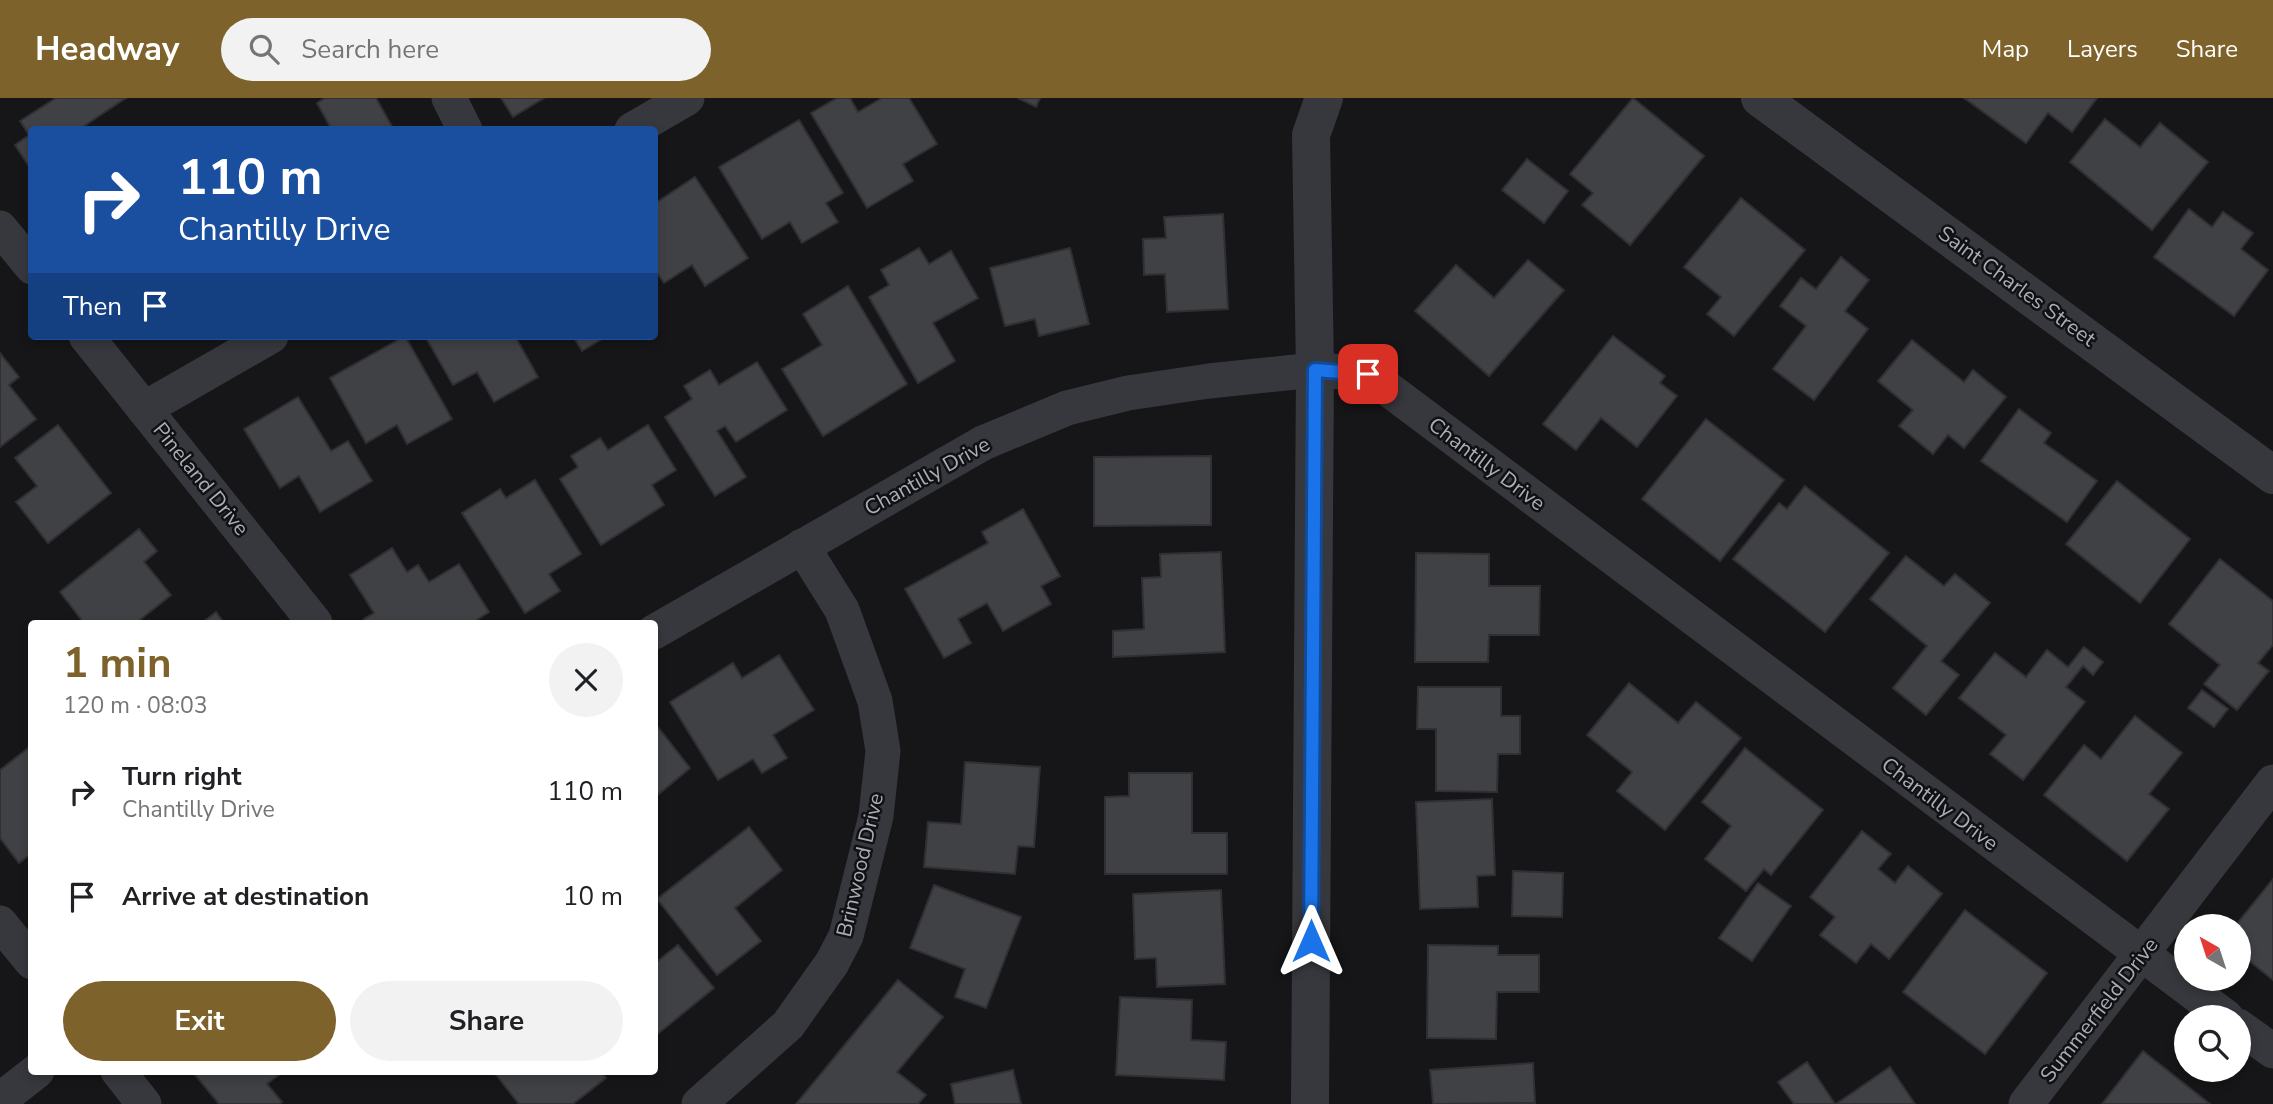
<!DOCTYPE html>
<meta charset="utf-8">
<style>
body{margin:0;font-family:"Nunito Sans",sans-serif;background:#f2f2f2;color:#202124;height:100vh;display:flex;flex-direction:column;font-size:26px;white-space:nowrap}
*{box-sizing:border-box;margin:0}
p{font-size:23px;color:#757577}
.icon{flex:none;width:38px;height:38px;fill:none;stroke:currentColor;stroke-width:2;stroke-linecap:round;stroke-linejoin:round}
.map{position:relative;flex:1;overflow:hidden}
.side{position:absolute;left:28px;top:522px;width:630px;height:455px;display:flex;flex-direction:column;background:#fff;border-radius:7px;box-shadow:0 4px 10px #0003}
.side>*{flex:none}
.hud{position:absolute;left:28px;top:28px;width:630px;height:214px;border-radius:7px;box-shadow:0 4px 10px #0003;background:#1a4fa0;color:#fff;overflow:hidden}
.needle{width:46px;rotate:321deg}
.buttons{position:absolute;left:2174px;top:816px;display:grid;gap:14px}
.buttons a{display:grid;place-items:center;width:77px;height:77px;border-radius:50%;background:#fff;box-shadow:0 4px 10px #0003;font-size:35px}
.pin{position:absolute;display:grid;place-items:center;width:60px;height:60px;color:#fff;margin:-30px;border-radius:14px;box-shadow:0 4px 10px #0006}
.me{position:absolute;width:77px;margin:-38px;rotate:0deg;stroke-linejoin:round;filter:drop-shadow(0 0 5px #0008)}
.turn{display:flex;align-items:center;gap:24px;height:147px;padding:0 35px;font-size:32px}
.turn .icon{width:91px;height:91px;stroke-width:2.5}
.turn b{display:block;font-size:49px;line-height:60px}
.then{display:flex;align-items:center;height:66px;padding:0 35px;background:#0003;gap:14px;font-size:26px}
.round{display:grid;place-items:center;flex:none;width:74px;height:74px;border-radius:37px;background:#f2f2f2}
.overview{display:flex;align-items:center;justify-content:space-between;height:119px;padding:0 35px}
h1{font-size:42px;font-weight:700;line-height:52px;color:#7e622b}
.button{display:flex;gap:14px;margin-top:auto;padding:14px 35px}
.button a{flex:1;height:80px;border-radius:42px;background:#7e622b;color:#fff;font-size:28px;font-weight:700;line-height:80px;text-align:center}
.button a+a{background:#f2f2f2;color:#202124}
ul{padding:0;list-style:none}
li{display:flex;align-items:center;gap:21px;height:105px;padding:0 35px}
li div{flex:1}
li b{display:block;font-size:26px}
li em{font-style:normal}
header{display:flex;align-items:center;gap:42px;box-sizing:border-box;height:98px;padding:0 35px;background:#7e622b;color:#fff}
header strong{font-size:33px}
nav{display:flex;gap:38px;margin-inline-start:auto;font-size:24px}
.search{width:490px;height:63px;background:#f2f2f2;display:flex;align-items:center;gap:18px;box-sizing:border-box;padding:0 24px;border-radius:38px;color:#757577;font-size:26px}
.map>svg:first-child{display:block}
.building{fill:#404145;stroke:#303034;stroke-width:2}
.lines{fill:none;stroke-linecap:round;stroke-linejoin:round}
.minor{stroke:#37383d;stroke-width:35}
.tertiary{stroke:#37383d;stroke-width:38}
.route-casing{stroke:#114b97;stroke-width:18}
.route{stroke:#1a73e8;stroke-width:12}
.labels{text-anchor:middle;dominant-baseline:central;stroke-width:5;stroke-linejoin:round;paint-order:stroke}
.street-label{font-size:21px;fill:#a8adb8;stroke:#111113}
</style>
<header>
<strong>Headway</strong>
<div class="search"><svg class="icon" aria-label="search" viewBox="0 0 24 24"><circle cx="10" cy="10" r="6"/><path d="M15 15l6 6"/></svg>Search here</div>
<nav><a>Map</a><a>Layers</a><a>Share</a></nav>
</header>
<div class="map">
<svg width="2273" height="1006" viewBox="0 0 2273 1006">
<rect width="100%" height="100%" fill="#161618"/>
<!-- building -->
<g class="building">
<path d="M56,0H126L78,32H32V73L15,47L29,37L20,23Z"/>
<path d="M325,0H376L394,32H332L317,5Z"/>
<path d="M501,0H544L513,19Z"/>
<path d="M837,0H850L858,14L882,0H909L937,46L903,66L913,83L867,110L811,15Z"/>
<path d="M1018,0H1040L1036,9Z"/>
<path d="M1633,0L1704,58L1630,147L1582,107L1593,95L1570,76Z"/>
<path d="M1964,0H2097L2072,34L2048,15L2026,45Z"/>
<path d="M2105,21L2140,49L2160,25L2208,64L2152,132L2070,64Z"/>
<path d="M799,22L843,95L826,105L838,124L802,145L790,124L762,141L719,69Z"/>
<path d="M1527,61L1568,93L1544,125L1502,92Z"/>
<path d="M695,79L748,160L705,188L692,167L664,185L654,171V106Z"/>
<path d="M1741,100L1805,152L1734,238L1707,216L1721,199L1684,169Z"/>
<path d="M2189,111L2212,129L2223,114L2253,135L2241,151L2268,172L2234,218L2154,159Z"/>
<path d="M1223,116L1228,211L1167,214L1165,176L1144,177L1143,141L1166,140L1164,119Z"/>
<path d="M919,150L929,166L951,153L978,200L933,225L955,263L918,285L869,199L889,187L881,172Z"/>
<path d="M1070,150L1089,226L1039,238L1035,221L1005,228L990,170Z"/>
<path d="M1841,159L1869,182L1845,213L1868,231L1814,302L1773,271L1806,228L1780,208L1801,180L1816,191Z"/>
<path d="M1528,162L1564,192L1489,278L1415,213L1456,167L1494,200Z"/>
<path d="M848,188L907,286L823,338L782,271L822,247L803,216Z"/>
<path d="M405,238L452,321L407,346L397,327L366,345L330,280Z"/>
<path d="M425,238H515L538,279L494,304L477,274L453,287Z"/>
<path d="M573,238H607L582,253Z"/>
<path d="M1613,238L1665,278L1660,285L1677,298L1637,349L1601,320L1576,352L1543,326Z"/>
<path d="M1912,242L1964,284L1973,272L2006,299L1964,350L1948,337L1933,356L1899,328L1913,312L1878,283Z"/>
<path d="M0,255L19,279L9,287L36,321L0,349Z"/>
<path d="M757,264L787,312L736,344L725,328L717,333L746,379L715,398L665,319L692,301L684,288L710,272L719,287Z"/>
<path d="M298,299L331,353L348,343L372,383L320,414L299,378L280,390L244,331Z"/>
<path d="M2019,311L2051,335L2044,345L2097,383L2067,424L1981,363Z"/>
<path d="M1706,321L1784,382L1720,463L1642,401Z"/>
<path d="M58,327L111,395L48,445L16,404L37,388L15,360Z"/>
<path d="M648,327L676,372L652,387L664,407L601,447L560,381L578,369L571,358L600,340L608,352Z"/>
<path d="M1211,358V427L1094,428V359Z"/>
<path d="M535,382L581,456L549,476L560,493L525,515L462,415L500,391L506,400Z"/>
<path d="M2117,383L2190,441L2140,505L2066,446Z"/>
<path d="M1805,388L1889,455L1825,534L1733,461L1779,405L1787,411Z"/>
<path d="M1023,411L1060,478L1041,488L1051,506L1003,533L987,505L958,521L971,545L944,560L905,491L988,445L982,434Z"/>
<path d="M139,431L157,453L144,464L171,497L136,525H84L60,494Z"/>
<path d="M392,450L407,474L418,467L429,484L459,466L489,514L472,525H366L364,521L374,515L350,477Z"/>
<path d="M1221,454L1225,554L1113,559V533L1144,531L1142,480L1161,479L1160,456Z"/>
<path d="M1416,455L1489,456V488H1540L1539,537H1489L1488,564H1415Z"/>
<path d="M1906,458L1944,488L1955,476L1990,505L1941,563L1959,577L1926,617L1893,590L1927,548L1870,501Z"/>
<path d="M2220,461L2273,503V547L2258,565L2269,573L2237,612L2204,586L2220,567L2169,526Z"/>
<path d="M216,514L224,525H202Z"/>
<path d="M2084,549L2103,564L2093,577L2083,568L2066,589L2085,604L2023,682L1990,656L2006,637L1959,600L1995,555L2026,579L2047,552L2068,569Z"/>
<path d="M779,557L814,612L773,637L787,660L762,675L753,661L718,682L670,604L733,565L742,580Z"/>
<path d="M1629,585L1678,625L1696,604L1741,640L1665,732L1617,693L1632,674L1587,637Z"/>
<path d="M1418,589H1501V618H1520V656H1498L1497,694L1436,693V631H1417Z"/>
<path d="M2202,592L2228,611L2214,629L2188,610Z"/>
<path d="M2135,618L2182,655L2149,696L2169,711L2127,763L2044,697L2084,647L2101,661Z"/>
<path d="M654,624L690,670L654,700Z"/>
<path d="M32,647V755L19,765L0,740V672Z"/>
<path d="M1745,650L1823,712L1771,777L1764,771L1746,793L1705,761L1731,728L1702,704Z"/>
<path d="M965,664L1040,669L1034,749L1018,748L1015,776L924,769L928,724L961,726Z"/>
<path d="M1129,675H1192V735H1227V776H1105V699L1129,698Z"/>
<path d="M1492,701L1495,777L1477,778L1478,809L1420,811L1416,704Z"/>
<path d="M749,729L782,772L735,810L761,843L717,877L657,801Z"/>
<path d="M1862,733L1891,756L1878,771L1895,785L1908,768L1942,796L1889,861L1871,846L1856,865L1820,837L1835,819L1810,799Z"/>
<path d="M1513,773L1563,775L1562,819L1512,818Z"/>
<path d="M2273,781V882L2238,854V828H2235Z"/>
<path d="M1758,785L1791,808L1752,863L1719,840Z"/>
<path d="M934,787L1021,819L986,910L955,899L965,871L910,850Z"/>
<path d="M1221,792L1225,886L1157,889L1156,860L1135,861L1133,796Z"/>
<path d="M1965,812L2047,875L1985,956L1903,894Z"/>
<path d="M678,847L714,890L654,939V866Z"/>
<path d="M1428,847L1498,848V857H1539V894H1497L1496,941L1427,940Z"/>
<path d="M898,882L943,919L897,974L926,997L918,1006H796Z"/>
<path d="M1120,899L1192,902L1191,942L1226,944L1224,982L1116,977Z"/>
<path d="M2143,953L2210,1006H2102Z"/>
<path d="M1807,964L1835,1006H1794L1778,984Z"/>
<path d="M1533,965L1535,1005L1433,1006L1430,972Z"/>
<path d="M1890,969L1915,1006H1836Z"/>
<path d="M1013,972L1021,1006H955L951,986Z"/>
<path d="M192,973H284L267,986L282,1004L279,1006H219Z"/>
<path d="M493,973H601L606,980L573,1006H519Z"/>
</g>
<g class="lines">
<!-- minor -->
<g class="minor">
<path d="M449,0L465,32"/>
<path d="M632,32L687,0"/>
<path d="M0,130L32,169"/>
<path d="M86,238L315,525"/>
<path d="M144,311L271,238"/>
<path d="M654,534L983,345L1067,310L1128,295L1209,283L1315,272L1368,276L2226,919"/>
<path d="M0,825L32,864"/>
<path d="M2238,928L2273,953"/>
<path d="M118,973L144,1006"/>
<path d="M0,1002L37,973"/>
<path d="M699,1006L788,927L832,865L846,838L876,718L883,653L875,603L842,512L802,448"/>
<path d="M2026,1006L2273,684"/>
</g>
<!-- tertiary -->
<g class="tertiary">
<path d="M1760,0L2273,377"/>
<path d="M1310,1006L1315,272L1311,37L1324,0"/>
</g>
</g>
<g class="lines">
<defs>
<path id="route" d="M1311,843L1315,272L1368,276"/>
</defs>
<!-- route casing -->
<use href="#route" class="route-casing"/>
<!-- route -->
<use href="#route" class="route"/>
</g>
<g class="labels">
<!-- street labels -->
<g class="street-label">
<text transform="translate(2017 188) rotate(36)">Saint Charles Street</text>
<text transform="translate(1487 366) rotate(37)">Chantilly Drive</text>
<text transform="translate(927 378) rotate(-29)">Chantilly Drive</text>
<text transform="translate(201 381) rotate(51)">Pineland Drive</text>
<text transform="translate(1940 706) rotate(37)">Chantilly Drive</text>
<text transform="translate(860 767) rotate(-77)">Brinwood Drive</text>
<text transform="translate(2099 912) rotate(-52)">Summerfield Drive</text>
</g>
</g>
</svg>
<div class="buttons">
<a><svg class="needle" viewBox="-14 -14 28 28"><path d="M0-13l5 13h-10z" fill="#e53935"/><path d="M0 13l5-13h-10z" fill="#757577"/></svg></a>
<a><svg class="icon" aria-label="search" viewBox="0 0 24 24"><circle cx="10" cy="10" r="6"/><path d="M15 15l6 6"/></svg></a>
</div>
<div class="pin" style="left:1368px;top:276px;background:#d93025"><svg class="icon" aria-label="arrive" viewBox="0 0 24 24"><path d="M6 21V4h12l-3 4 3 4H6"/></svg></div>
<svg class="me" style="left:1311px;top:843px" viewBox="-20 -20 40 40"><path d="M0-17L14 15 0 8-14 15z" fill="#1a73e8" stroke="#fff" stroke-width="4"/></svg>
<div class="hud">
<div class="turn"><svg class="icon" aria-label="right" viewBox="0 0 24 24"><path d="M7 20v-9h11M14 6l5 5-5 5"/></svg><div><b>110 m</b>Chantilly Drive</div></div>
<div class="then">Then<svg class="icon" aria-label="arrive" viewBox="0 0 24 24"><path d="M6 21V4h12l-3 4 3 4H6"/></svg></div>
</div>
<section class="side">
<div class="overview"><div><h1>1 min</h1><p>120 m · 08:03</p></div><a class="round"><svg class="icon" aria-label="close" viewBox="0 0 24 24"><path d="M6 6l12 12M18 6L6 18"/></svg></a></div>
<ul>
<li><svg class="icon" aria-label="right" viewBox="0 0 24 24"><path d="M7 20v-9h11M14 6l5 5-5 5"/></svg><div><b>Turn right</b><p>Chantilly Drive</p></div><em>110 m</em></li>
<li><svg class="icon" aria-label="arrive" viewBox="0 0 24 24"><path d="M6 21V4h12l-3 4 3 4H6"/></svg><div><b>Arrive at destination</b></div><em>10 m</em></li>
</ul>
<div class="button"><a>Exit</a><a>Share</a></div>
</section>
</div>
